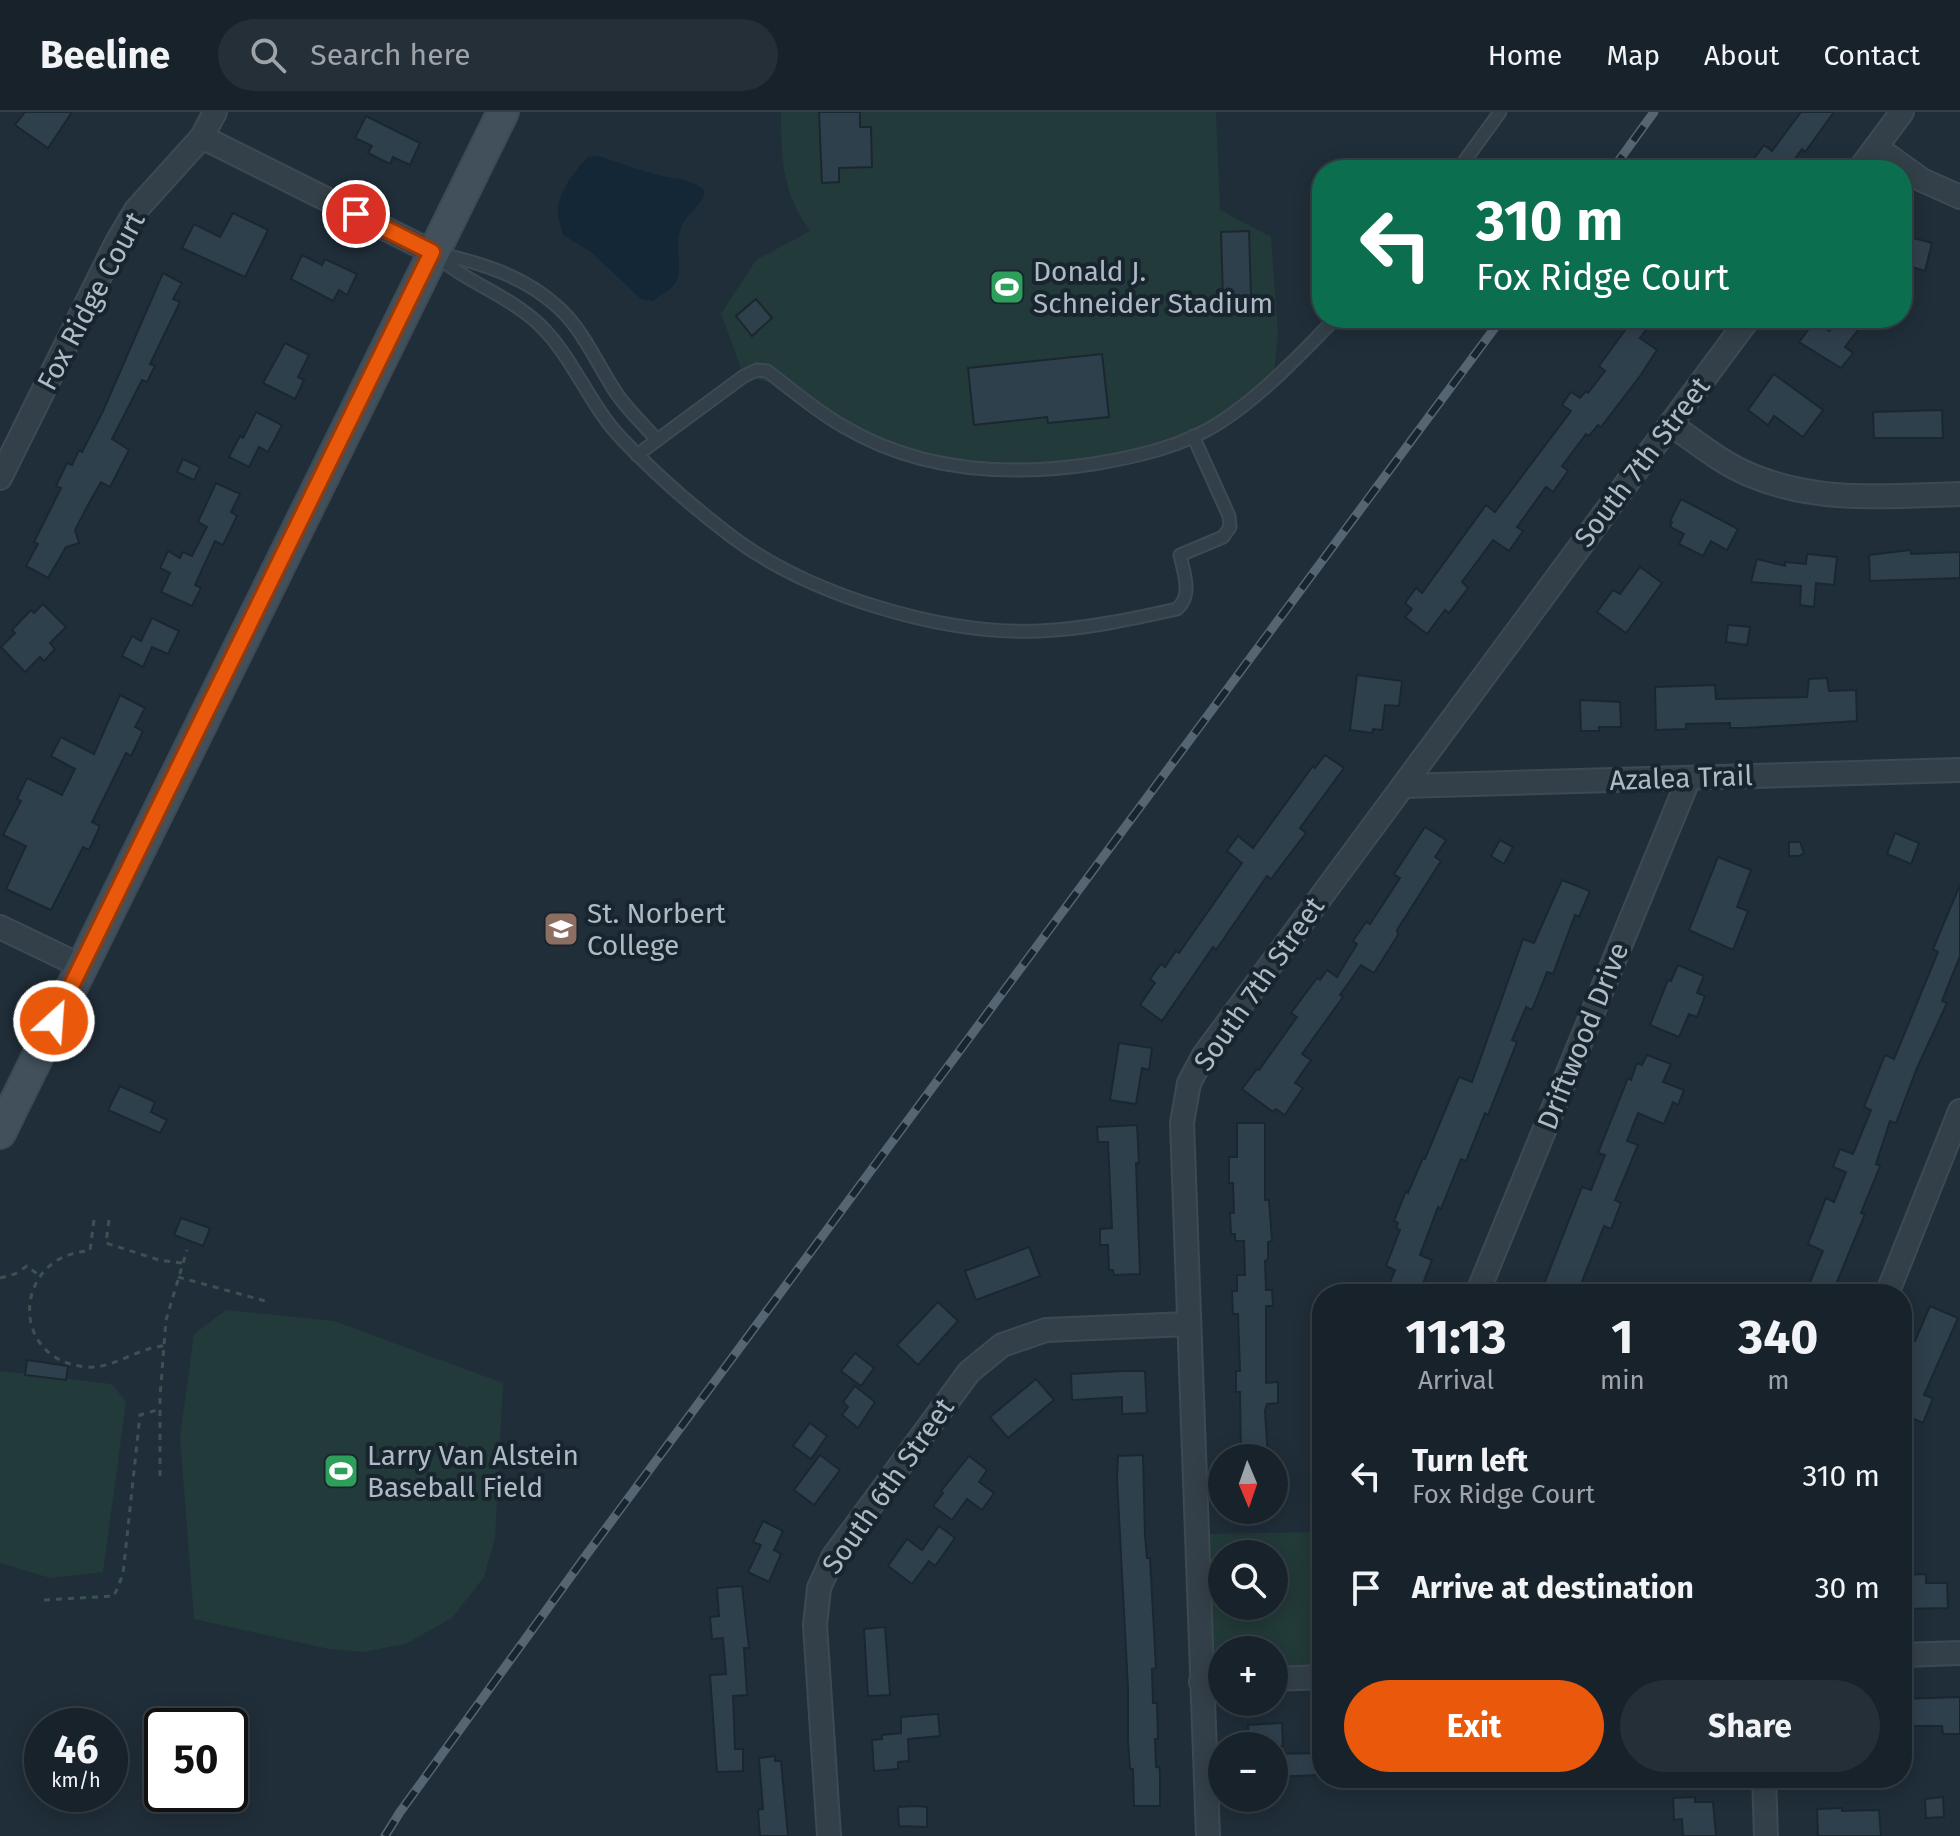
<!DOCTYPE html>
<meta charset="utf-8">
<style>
body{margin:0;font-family:"Fira Sans",sans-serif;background:#252f37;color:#f1f3f6;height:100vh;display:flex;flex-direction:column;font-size:30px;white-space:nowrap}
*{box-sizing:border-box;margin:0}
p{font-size:26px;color:#9fa4a9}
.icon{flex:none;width:44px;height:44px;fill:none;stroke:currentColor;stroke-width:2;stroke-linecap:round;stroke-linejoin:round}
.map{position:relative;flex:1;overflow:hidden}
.side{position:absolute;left:1312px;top:1172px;width:600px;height:504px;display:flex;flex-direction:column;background:#18222b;border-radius:32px;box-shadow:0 4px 20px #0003,0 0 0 2px #363f47}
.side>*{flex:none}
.guide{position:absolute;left:1312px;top:48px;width:600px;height:168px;border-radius:32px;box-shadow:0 4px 20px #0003,0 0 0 2px #363f47;background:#0b6e4f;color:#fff;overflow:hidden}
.needle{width:52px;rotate:178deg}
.controls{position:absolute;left:1208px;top:1332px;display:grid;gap:16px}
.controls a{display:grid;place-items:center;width:80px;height:80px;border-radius:50%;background:#18222b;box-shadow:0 4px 20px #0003,0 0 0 2px #363f47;font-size:40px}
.speed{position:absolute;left:24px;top:1596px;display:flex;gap:16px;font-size:40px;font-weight:700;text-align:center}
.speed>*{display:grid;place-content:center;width:104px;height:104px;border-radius:50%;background:#18222b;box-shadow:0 4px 20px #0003,0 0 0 2px #363f47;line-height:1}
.speed small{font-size:20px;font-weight:400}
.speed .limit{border:4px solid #111;border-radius:12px;background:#fff;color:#111}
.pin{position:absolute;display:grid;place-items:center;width:68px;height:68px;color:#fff;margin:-34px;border:4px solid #fff;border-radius:50%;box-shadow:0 2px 8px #0007}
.me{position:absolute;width:88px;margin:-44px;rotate:26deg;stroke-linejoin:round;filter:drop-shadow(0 0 6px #0008)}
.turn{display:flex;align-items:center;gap:28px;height:168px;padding:0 32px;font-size:36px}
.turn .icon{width:104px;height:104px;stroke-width:2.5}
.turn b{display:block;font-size:56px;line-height:68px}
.eta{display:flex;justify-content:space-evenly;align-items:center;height:136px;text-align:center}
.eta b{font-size:48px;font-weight:700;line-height:56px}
.action{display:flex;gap:16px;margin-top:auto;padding:16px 32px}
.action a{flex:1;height:92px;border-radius:48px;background:#ea580c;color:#fff;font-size:32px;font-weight:700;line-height:92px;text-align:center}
.action a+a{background:#252f37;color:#f1f3f6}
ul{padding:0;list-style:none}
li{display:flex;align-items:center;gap:24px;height:112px;padding:0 32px}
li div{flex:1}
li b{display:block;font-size:30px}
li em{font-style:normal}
header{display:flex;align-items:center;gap:48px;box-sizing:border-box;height:112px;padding:0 40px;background:#18222b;border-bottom:2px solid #363f47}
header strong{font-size:38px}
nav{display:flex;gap:44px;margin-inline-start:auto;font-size:28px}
.search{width:560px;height:72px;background:#252f37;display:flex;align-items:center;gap:20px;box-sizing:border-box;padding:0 28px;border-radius:44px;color:#9fa4a9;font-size:30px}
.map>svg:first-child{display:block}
.green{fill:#223a39;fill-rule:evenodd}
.water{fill:#142736}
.building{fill:#2f404d;stroke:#1b2730;stroke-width:2}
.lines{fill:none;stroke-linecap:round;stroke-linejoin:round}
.lane-casing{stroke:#3d4953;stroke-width:15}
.street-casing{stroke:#3d4953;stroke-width:26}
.secondary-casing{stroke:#3d4953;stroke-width:34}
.path{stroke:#3b5251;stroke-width:3;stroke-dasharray:6 6;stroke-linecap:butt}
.lane{stroke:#344049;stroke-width:11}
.street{stroke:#344049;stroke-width:22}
.secondary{stroke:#42505c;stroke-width:30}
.rail-casing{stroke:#556571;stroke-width:9}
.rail{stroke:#19252e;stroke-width:6;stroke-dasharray:18;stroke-linecap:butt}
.route-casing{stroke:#983908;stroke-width:20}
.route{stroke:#ea580c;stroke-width:14}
.labels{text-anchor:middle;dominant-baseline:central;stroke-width:8;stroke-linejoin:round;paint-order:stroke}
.poi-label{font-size:28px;fill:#aebbc6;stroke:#19252e;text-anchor:start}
.street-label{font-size:28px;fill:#aebbc6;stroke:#19252e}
</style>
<header>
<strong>Beeline</strong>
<div class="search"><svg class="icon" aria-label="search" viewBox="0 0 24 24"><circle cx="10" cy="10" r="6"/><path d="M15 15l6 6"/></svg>Search here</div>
<nav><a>Home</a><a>Map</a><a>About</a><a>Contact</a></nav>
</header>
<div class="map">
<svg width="1960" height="1724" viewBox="0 0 1960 1724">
<rect width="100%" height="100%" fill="#202e39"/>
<!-- green -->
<g class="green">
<path d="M781,0H1216L1220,98L1271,125L1278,223L1273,270L1218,312L1128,345L1037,358L942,352L866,325L789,275L744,264L721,202L756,148L810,119C782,80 781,46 781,0Z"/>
<path d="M226,1198L334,1209L503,1271L495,1427L484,1465L452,1506L405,1532L363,1540L329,1537L194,1507L180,1325L194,1222Z"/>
<path d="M0,1259L112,1272L126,1290L103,1460L50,1466L0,1451Z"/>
<path d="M1322,1420V1561L1274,1567V1538H1222V1569L1201,1570L1196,1422ZM1222,1442H1274V1494H1222Z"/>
</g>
<!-- water -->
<path class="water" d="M599,44C620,51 641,59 662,64C679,68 692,67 705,79C701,96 683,103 679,122C675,136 684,161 674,173C669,179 659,184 653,189L641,187L591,140L563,123C561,115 557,104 558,97C559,79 576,57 588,45Z"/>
<!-- building -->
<g class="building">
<path d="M25,0H72L48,36L15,13Z"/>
<path d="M819,0H860V15H871L872,55L839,56V70L822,71Z"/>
<path d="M1801,0H1834L1805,40L1802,37L1787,58H1746L1764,33L1772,39Z"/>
<path d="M366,4L420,31L410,53L393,45L390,52L368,41L372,34L355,26Z"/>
<path d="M233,101L268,118L245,165L182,136L194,112L220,125Z"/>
<path d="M1249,119L1251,184L1223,185L1221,120Z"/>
<path d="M1902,123L1932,131L1925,159L1902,152Z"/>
<path d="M302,143L322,153L325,147L357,162L347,183L339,178L333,189L291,167Z"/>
<path d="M163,161L182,171L173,187L180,190L150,252L155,254L147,270L142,268L112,327L129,338L110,375L101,370L89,391L75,418L79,431L66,435L48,466L26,454L38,432L34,430L61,376L56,374L67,351L72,353L79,338L82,340L103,299Z"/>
<path d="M756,187L772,206L752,224L736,204Z"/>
<path d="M1634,206H1655L1640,226L1657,238L1640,264L1601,315L1598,313L1589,324L1586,322L1562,354L1568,359L1553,380L1546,375L1517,415L1523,419L1509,439L1493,428L1462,470L1468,476L1449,501L1445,498L1427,522L1405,505L1412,497L1405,491L1416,476L1422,481L1486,393L1495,400L1571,299L1562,293L1571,280L1580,286L1586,279L1588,281L1605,259L1599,254Z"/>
<path d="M1839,206H1867L1845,235L1853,241L1841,256L1799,230L1815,209L1829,219Z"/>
<path d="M285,231L309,243L298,265L304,268L295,287L263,271Z"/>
<path d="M1102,242L1109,305L1048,311L1047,305L974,313L968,256Z"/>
<path d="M1774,262L1823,298L1803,325L1774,304L1768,313L1748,298Z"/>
<path d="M1942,298L1943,326H1874L1873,300Z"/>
<path d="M256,300L282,313L268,340L259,335L249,355L229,345L240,324L243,326Z"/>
<path d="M183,347L200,355L194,368L177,360Z"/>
<path d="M216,371L240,382L231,400L237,404L223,433L215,429L195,473L201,476L192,494L161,480L170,461L160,456L168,439L180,446L183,440L192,444L207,415L198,410Z"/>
<path d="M1681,387L1738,417L1727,438L1711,429L1703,444L1679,432L1684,422L1670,415L1672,410L1670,409Z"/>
<path d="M1910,438L1911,442L1960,440V466L1870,469L1869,443Z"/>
<path d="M1807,442L1837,445L1834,473L1816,471L1814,495L1800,493L1801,474L1751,470L1757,447L1785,454V450L1806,452Z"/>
<path d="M1640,455L1662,471L1626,521L1597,500L1613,478L1620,482Z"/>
<path d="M43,492L66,515L50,531L55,537L44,549L40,545L25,560L1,535L15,521L12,518L31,498L34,501Z"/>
<path d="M152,506L179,519L168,542L152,535L143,555L122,544L132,524L141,529Z"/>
<path d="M1728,513L1750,515L1747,533L1726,530Z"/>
<path d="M1357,563L1402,569L1399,594L1385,593L1382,618L1373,617L1372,621L1350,618Z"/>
<path d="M1827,566L1829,579L1856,578L1857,609L1745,616H1730V611L1686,612V617L1656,618L1655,575L1715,573L1716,587L1807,585L1809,567Z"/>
<path d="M120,583L145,596L135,615L143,619L131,644L126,641L92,710L100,714L89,738L83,735L51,798L6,777L26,734L3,723L21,689L17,687L27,666L62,683L75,657L51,644L61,625L94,642Z"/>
<path d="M1580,588L1620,590L1621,615H1599V619H1581Z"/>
<path d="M1325,643L1344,656L1300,716L1306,721L1271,767L1267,764L1216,838L1213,835L1162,909L1140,893L1155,871L1150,867L1161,852L1165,855L1176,839L1179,841L1242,751L1227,739L1238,724L1253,736L1313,654L1315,656Z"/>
<path d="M1425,715L1446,728L1435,745L1441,749L1397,818L1398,823L1374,861L1361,853L1340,883L1343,885L1302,942L1311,948L1295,971L1303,976L1294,989L1285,1003L1276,997L1273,1000L1242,977L1257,957L1259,958L1297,905L1291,901L1317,866L1320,868L1327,858L1337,865L1357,832L1353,829L1366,810L1370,812L1400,766L1394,762Z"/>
<path d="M1895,721L1919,731L1911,752L1887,742Z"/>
<path d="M1500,728L1513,735L1504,752L1491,744Z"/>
<path d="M1789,730H1800L1804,741L1799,744H1789Z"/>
<path d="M1718,745L1751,758L1737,795L1748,799L1733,838L1689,818Z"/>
<path d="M1562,768L1590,779L1579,805L1575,803L1553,862L1547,860L1532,898L1526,895L1512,928L1517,930L1488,1003L1485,1001L1466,1049L1461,1047L1441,1097L1438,1095L1420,1143L1432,1148L1422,1174L1417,1172L1413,1182H1385L1395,1158L1386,1154L1400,1118L1396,1116L1398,1111L1394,1109L1406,1079L1408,1081L1423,1046L1425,1047L1459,965L1472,970L1523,827L1534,831Z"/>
<path d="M1960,773V844L1942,889L1947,891L1917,956L1896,1011L1890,1009L1876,1052L1880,1054L1861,1101L1865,1102L1832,1182H1805L1823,1139L1808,1132L1826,1086L1834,1090L1846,1060L1833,1055L1840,1037L1853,1042L1871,998L1864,995L1885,943L1894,947L1938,840L1933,837Z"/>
<path d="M1678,853L1704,864L1697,881L1705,884L1697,905L1689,902L1679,925L1650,913L1668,868L1671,869Z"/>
<path d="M1119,931L1152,936L1149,958L1142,956L1136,992L1110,988Z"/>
<path d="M1647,943L1671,952L1663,970L1684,978L1678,993L1673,990L1664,1012L1638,1001L1627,1029L1638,1033L1615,1088L1621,1091L1611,1117L1604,1114L1577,1182H1540L1582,1075L1591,1078L1605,1043L1598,1041L1628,966L1631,968L1637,951L1642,953Z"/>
<path d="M120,974L155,990L151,1000L167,1008L160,1021L108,998Z"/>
<path d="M1237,1011H1265V1088H1269L1272,1129L1268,1130V1147L1265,1149L1266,1178H1272L1273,1194H1266V1271L1278,1270V1291L1267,1292L1265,1299L1268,1346H1241L1240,1280H1236V1259H1240L1238,1202H1233L1232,1179H1237V1163H1245L1244,1129H1235V1122H1231L1230,1101H1234L1233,1071H1229V1045H1237Z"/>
<path d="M1137,1013L1139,1051H1136L1140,1162L1114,1163L1113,1158H1109L1108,1133H1100V1117L1112,1116L1108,1030H1098L1097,1015Z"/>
<path d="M181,1106L210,1116L203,1134L174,1123Z"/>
<path d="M1029,1135L1040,1164L976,1188L965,1159Z"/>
<path d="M938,1190L958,1209L918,1253L897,1233Z"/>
<path d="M1930,1194L1958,1206L1924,1283L1933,1286L1923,1311L1902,1302V1249L1911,1228L1915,1229Z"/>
<path d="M855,1241L874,1256L861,1274L841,1259Z"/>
<path d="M27,1248L68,1254L66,1268L25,1263Z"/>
<path d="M1123,1259H1145L1147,1301L1122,1302V1285L1072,1288L1071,1262Z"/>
<path d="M1036,1267L1054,1288L1008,1326L990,1305Z"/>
<path d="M855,1274L875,1290L858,1316L842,1303L848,1295L843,1290Z"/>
<path d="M810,1311L827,1324L811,1347L793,1334Z"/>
<path d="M820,1343L840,1358L814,1393L794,1378Z"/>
<path d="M1143,1343L1145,1424L1147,1446H1150L1156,1556L1152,1557L1153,1591H1157L1158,1627H1155L1156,1655H1159L1160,1660V1694H1134L1133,1657H1130L1128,1628V1576L1117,1366L1118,1344Z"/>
<path d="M969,1344L987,1358L979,1370L994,1381L982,1398L967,1387L952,1408L933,1394L943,1381L941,1379Z"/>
<path d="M763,1409L783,1419L774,1438L781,1442L769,1470L748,1460L761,1433L753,1430Z"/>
<path d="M939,1414L955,1426L935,1454L929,1449L912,1472L888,1454L907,1427L922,1438Z"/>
<path d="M1926,1462V1471H1947L1948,1496L1905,1497L1904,1463Z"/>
<path d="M742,1474L749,1536H744L747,1583L733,1584L735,1637H743V1659L717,1660L710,1563L726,1562L723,1526L712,1527L710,1505L719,1504L717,1476Z"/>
<path d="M885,1515L890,1583L868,1584L864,1517Z"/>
<path d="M1960,1585V1622H1943L1942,1614H1902V1587Z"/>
<path d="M938,1602L940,1624L908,1627L909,1649L898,1650V1657L874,1659L872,1628L882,1627V1623L901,1621V1605Z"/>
<path d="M1282,1611L1283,1634H1249L1248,1613Z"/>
<path d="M1319,1641L1320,1663L1274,1665V1642Z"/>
<path d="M775,1644V1649H781L788,1724H760L758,1698L763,1697L759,1646Z"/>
<path d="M1695,1685V1690H1713L1716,1724H1683L1682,1707L1674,1708L1673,1686Z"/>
<path d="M1943,1685L1944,1705L1926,1706L1925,1687Z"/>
<path d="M915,1694L927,1695V1715L899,1714L898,1695Z"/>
<path d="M1842,1696V1699L1879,1698L1881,1724H1818L1817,1697Z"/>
</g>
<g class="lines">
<defs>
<g id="lane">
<path d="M1458,58L1500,0"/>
<path d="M437,141C481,151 525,164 559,196C584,219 598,254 617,282C628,298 644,313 657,328"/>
<path d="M436,143C466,170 501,180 532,206C571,238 587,291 622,327C655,362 693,395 731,424C809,483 942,523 1039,519C1086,517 1132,507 1177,497C1193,483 1184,462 1180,443L1223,425L1230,415L1229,404L1193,324"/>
<path d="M637,343L744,264L757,258L767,259C791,277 815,298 841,313C917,359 1007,365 1093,352C1135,345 1182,335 1219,311C1263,283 1299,243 1336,206"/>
</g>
<g id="street">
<path d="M202,25L215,0"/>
<path d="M1876,35L1922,68L1960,85"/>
<path d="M1859,58L1902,0"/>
<path d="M1670,312C1695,329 1720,350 1748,362C1816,392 1888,384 1960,382"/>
<path d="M0,366L117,130L136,98L202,25L432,140"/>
<path d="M1403,674L1960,658"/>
<path d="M0,815L81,854"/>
<path d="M1477,1182L1689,666"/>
<path d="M1887,1182L1960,999"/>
<path d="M1902,1543L1960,1541"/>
<path d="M1274,1567L1322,1565"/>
<path d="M1201,1570L1222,1569"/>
<path d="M1764,1666L1766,1724"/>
<path d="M829,1724L815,1513L819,1476L833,1445L969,1260L1002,1233L1046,1218L1188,1212"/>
<path d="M1208,1724L1182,1011L1189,971L1204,943L1749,206"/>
</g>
<path id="secondary" d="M0,1021L503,0"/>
</defs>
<!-- lane casing -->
<use href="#lane" class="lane-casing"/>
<!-- street casing -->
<use href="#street" class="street-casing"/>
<!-- secondary casing -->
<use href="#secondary" class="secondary-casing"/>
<!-- path -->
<g class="path">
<path d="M94,1108L90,1139C13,1142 7,1249 87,1255C113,1257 137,1236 164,1234"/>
<path d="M109,1108L106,1131L159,1148L182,1151"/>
<path d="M178,1165L269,1190"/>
<path d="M0,1166L15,1162L27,1154L40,1164"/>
<path d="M160,1364V1285L166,1208L187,1138"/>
<path d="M44,1488L114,1484L123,1462L140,1303L160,1297"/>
</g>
<!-- lane -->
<use href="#lane" class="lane"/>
<!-- street -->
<use href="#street" class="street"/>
<!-- secondary -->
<use href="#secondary" class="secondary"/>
<defs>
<g id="rail">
<path d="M1612,58L1654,0"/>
<path d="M385,1724L400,1700L587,1442L1502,206"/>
</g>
</defs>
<!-- rail casing -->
<use href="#rail" class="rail-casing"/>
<!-- rail -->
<use href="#rail" class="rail"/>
</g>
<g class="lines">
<defs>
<path id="route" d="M54,909L432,140L356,102"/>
</defs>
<!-- route casing -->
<use href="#route" class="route-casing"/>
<!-- route -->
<use href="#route" class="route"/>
</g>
<!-- icons -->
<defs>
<symbol id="stadium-square" viewBox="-11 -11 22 22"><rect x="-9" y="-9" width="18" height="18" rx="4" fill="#2e9e5b" stroke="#19252e"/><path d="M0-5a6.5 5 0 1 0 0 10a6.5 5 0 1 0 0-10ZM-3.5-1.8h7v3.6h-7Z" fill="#fff"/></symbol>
<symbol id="university-square" viewBox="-11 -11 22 22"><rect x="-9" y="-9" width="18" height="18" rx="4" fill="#8d6e63" stroke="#19252e"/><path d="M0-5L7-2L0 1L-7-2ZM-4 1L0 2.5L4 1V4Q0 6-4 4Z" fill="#fff"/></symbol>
</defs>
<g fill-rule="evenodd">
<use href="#stadium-square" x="987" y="155" width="40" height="40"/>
<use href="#university-square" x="541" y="797" width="40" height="40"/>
<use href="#stadium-square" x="321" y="1339" width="40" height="40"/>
</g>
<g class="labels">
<!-- poi labels -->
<g class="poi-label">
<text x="1033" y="159">Donald J.<tspan x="1033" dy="32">Schneider Stadium</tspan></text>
<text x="587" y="801">St. Norbert<tspan x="587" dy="32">College</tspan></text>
<text x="367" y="1343">Larry Van Alstein<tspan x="367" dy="32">Baseball Field</tspan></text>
</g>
<!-- street labels -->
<g class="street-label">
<text transform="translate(91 189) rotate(-62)">Fox Ridge Court</text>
<text transform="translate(1642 350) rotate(-53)">South 7th Street</text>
<text transform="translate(1681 666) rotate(-2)">Azalea Trail</text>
<text transform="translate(1259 872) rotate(-55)">South 7th Street</text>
<text transform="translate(1583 924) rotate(-68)">Driftwood Drive</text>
<text transform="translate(888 1374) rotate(-55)">South 6th Street</text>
</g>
</g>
</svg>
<div class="controls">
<a><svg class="needle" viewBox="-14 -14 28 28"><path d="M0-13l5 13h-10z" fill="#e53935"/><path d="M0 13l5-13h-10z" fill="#9fa4a9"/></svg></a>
<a><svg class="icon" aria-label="search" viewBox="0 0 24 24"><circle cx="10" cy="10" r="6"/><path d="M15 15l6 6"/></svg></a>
<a>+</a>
<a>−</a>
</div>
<div class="speed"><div>46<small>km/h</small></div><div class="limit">50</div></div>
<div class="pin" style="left:356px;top:102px;background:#d93025"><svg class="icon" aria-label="arrive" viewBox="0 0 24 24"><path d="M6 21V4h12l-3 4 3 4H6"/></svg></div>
<svg class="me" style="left:54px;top:909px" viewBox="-20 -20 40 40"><circle r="17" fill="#ea580c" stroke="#fff" stroke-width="3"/><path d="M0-11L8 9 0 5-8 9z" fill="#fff"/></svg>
<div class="guide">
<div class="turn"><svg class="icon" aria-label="left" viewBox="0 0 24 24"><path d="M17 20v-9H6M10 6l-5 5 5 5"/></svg><div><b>310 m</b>Fox Ridge Court</div></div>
</div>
<section class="side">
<div class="eta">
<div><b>11:13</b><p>Arrival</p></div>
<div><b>1</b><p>min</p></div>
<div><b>340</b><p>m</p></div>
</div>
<ul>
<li><svg class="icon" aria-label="left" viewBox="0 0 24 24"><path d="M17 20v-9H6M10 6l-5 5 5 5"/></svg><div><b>Turn left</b><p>Fox Ridge Court</p></div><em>310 m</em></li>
<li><svg class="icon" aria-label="arrive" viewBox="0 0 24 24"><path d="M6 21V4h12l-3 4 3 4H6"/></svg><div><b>Arrive at destination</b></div><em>30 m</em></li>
</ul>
<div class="action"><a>Exit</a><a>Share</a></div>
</section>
</div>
